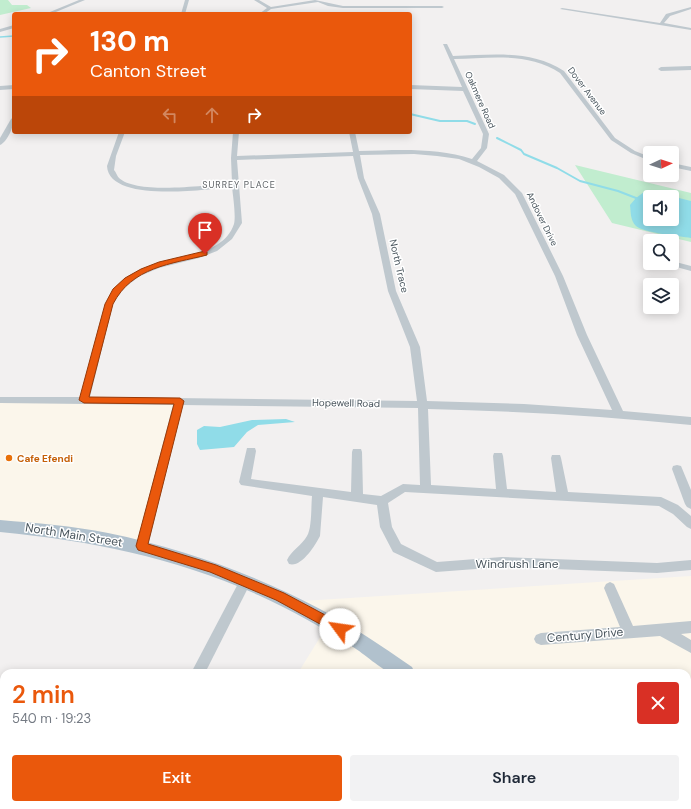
<!DOCTYPE html>
<meta charset="utf-8">
<style>
body{margin:0;font-family:"DM Sans",sans-serif;background:#f2f2f3;color:#1f2937;height:100vh;display:flex;flex-direction:column;font-size:15px;white-space:nowrap}
*{box-sizing:border-box;margin:0}
p{font-size:13px;color:#747a83}
.icon{flex:none;width:22px;height:22px;fill:none;stroke:currentColor;stroke-width:2;stroke-linecap:round;stroke-linejoin:round}
.map{position:relative;flex:1;overflow:hidden}
.drawer{position:absolute;left:0px;top:669px;width:691px;height:140px;display:flex;flex-direction:column;background:#fff;border-radius:12px 12px 0 0;box-shadow:0 2px 10px #0003}
.drawer>*{flex:none}
.top-card{position:absolute;left:12px;top:12px;width:400px;height:122px;border-radius:4px;box-shadow:0 2px 10px #0003;background:#ea580c;color:#fff;overflow:hidden}
.needle{width:26px;rotate:86deg}
.tools{position:absolute;left:643px;top:146px;display:grid;gap:8px}
.tools a{display:grid;place-items:center;width:36px;height:36px;border-radius:4px;background:#fff;box-shadow:0 2px 10px #0003;font-size:20px}
.pin{position:absolute;display:grid;place-items:center;width:34px;height:34px;color:#fff;margin:-41px -17px;border-radius:50% 50% 50% 0;rotate:-45deg;box-shadow:0 0 4px #0007}
.pin .icon{rotate:45deg}
.me{position:absolute;width:44px;margin:-22px;rotate:301deg;stroke-linejoin:round;filter:drop-shadow(0 0 3px #0008)}
.turn{display:flex;align-items:center;gap:14px;height:84px;padding:0 12px;font-size:18px}
.turn .icon{width:52px;height:52px;stroke-width:2.5}
.turn b{display:block;font-size:28px;line-height:34px}
.lanes{display:flex;align-items:center;height:38px;padding:0 12px;background:#0003;justify-content:center;gap:20px;direction:ltr}
.lanes .off{opacity:.35}
.round{display:grid;place-items:center;flex:none;width:42px;height:42px;border-radius:4px;background:#f2f2f3}
.head{display:flex;align-items:center;justify-content:space-between;height:68px;padding:0 12px}
h1{font-size:24px;font-weight:600;line-height:30px;color:#ea580c}
.cta{display:flex;gap:8px;margin-top:auto;padding:8px 12px}
.cta a{flex:1;height:46px;border-radius:4px;background:#ea580c;color:#fff;font-size:16px;font-weight:600;line-height:46px;text-align:center}
.cta a+a{background:#f2f2f3;color:#1f2937}
.map>svg:first-child{display:block}
.commercial{fill:#fbf6eb}
.green{fill:#c1edcf;fill-rule:evenodd}
.water{fill:#90dce8;fill-rule:evenodd}
.lines{fill:none;stroke-linecap:round;stroke-linejoin:round}
.stream-far1{stroke:#90dce8;stroke-width:1.5}
.stream{stroke:#90dce8;stroke-width:2}
.minor{fill:#bfc8ce;fill-rule:evenodd}
.major{fill:#b1c1cd;fill-rule:evenodd}
.route{fill:#ea580c;stroke:#983908}
.food-dot{fill:#e8710a;stroke:#fff;stroke-width:1.5}
.labels{text-anchor:middle;dominant-baseline:central;stroke-width:3;stroke-linejoin:round;paint-order:stroke}
.far-street-label{font-size:9px;fill:#49555d;stroke:#fff}
.far-neighbourhood-label{font-size:9px;letter-spacing:1px;fill:#5d6165;stroke:#fff}
.street-label{font-size:10px;fill:#49555d;stroke:#fff}
.food-label{font-size:10px;font-weight:bold;fill:#c56008;stroke:#fff;text-anchor:start}
.near-street-label{font-size:12px;fill:#49555d;stroke:#fff}
</style>
<div class="map">
<svg width="691" height="809" viewBox="0 0 691 809">
<rect width="100%" height="100%" fill="#f2f0f0"/>
<!-- commercial -->
<g class="commercial">
<path d="M0,397L175,402L138,547L0,527Z"/>
<path d="M691,576V809H214L216,805H687V673H298L327,626L287,602Z"/>
</g>
<!-- green -->
<g class="green">
<path d="M0,0H8L12,5H27L31,8L0,15Z"/>
<path d="M575,165L691,193V242L612,223ZM650,197H672V219H650Z"/>
</g>
<!-- water -->
<g class="water">
<path d="M644,192L659,193L691,201V238C680,236 644,233 636,226C630,220 631,212 630,205L636,198ZM650,197H672V219H650Z"/>
<path d="M286,419L295,422L258,425L247,432L234,447L200,450L197,444V430L204,426L220,427L252,420Z"/>
</g>
<g class="lines">
<!-- stream-far1 -->
<path class="stream-far1" d="M0,37L14,36"/>
<!-- stream -->
<g class="stream">
<path d="M410,114L440,121H467L475,124"/>
<path d="M497,138L521,150L524,154L557,168L580,181L618,191L636,198"/>
</g>
<!-- minor -->
<g class="minor">
<path d="M79,0H85L51,14H45Z"/>
<path d="M185,0H189L185,14H181Z"/>
<path d="M254,0H259L271,7L315,0L343,6H442L444,7L442,8H343L328,6L318,2L271,9L264,14H259L267,8Z"/>
<path d="M691,7V9L670,16L664,23L691,28V30L560,9L562,8L660,23L666,14Z"/>
<path d="M14,25V28L0,32V29Z"/>
<path d="M443,44H447L453,56C491,55 530,49 564,71L615,138L635,151L650,157V161L631,153L611,140L560,73C528,52 491,58 454,59L489,134L487,148L477,161L504,175L522,193L563,276L587,335L623,411L691,417V425C603,416 516,411 428,409L431,485L496,489L493,456L494,453H502L503,456L507,489L556,492L551,458L552,455H560L561,458L568,492L661,497L678,505L691,516V529L687,527L673,514L659,506L405,492L388,503L392,527L401,544L437,562L502,557L657,563L691,560V570L657,573L502,567L436,572L393,552L380,527L377,505L323,497L320,536C315,546 301,568 289,564L287,560C291,551 302,545 307,536C312,528 311,506 312,496L241,485L239,482L247,448H255L256,451L251,479L351,492L352,452L353,449H361L362,452L363,494L381,496L403,484L420,485L418,408L183,405L148,546L146,550L142,551L138,550L136,546L173,405L0,403V397H80C85,379 90,360 95,341C100,321 104,302 117,286C143,253 220,266 234,224C236,216 233,196 232,187C208,189 109,204 107,166L119,132H125L116,156L114,170C116,172 117,176 119,178C137,195 208,185 232,183L231,158L233,132H239L237,156L353,152L349,132H355L359,151C396,150 436,147 472,159L481,148L483,134L463,91L410,89V85L462,87ZM414,154L437,156L459,159L479,167L499,178L515,194L555,276L577,335L612,410L524,404L427,401L420,347L396,291L380,214L364,178L360,155ZM353,156L358,178L372,214L388,291L410,347L417,401L90,397L113,304L124,288L140,276L159,268L199,258L217,251L232,239L242,223L237,160Z"/>
<path d="M691,66V70L661,71L658,69L661,67Z"/>
<path d="M14,85V89L0,90V86Z"/>
<path d="M14,117C14,126 8,141 0,145V138L11,119Z"/>
<path d="M672,163L691,167V171L672,167Z"/>
<path d="M644,253H650V258L644,257Z"/>
<path d="M672,261L691,266V271L669,265L668,263H672Z"/>
<path d="M677,465L681,466L691,490V509L687,507L685,504L672,469L673,466Z"/>
<path d="M245,577L249,578L251,582L205,673H191L241,578Z"/>
<path d="M610,582L614,584L633,626L691,621V633L681,634L691,640V653L660,636L541,645L536,643L534,639L536,635L541,633L620,627L604,588L606,584Z"/>
<path d="M0,744L4,745V759L0,758Z"/>
<path d="M11,805H27L26,809H10Z"/>
<path d="M184,805H200L199,809H183Z"/>
<path d="M309,805H326L324,809H307Z"/>
</g>
<!-- major -->
<g class="major">
<path d="M0,520C36,523 73,526 108,533C181,548 254,574 320,609C352,626 382,646 412,667L415,673C408,673 397,675 391,673C382,670 363,653 353,647C323,628 291,610 258,595C173,557 92,541 0,532Z"/>
<path d="M557,805H579L581,809H559Z"/>
</g>
</g>
<!-- route -->
<path class="route" d="M205,251L207,252V255C171,264 132,267 113,304L89,397L180,398L184,401L148,544L216,565L284,593L344,625L346,629L344,633L340,635L276,600L210,572L138,550L136,546L174,404L84,403L79,400L105,304L113,289L125,278L141,269L159,262Z"/>
<!-- markers -->
<circle class="food-dot" cx="9" cy="458" r="4"/>
<g class="labels">
<!-- far-street labels -->
<g class="far-street-label">
<text transform="translate(587 91) rotate(53)">Dover Avenue</text>
<text transform="translate(480 100) rotate(66)">Oakmere Road</text>
<text transform="translate(542 219) rotate(64)">Andover Drive</text>
</g>
<!-- far-neighbourhood labels -->
<g class="far-neighbourhood-label">
<text x="239" y="185">SURREY PLACE</text>
</g>
<!-- street labels -->
<g class="street-label">
<text transform="translate(399 266) rotate(77)">North Trace</text>
<text transform="translate(346 403) rotate(1)">Hopewell Road</text>
</g>
<!-- food labels -->
<g class="food-label">
<text x="17" y="458">Cafe Efendi</text>
</g>
<!-- near-street labels -->
<g class="near-street-label">
<text transform="translate(74 535) rotate(9)">North Main Street</text>
<text x="517" y="564">Windrush Lane</text>
<text transform="translate(585 635) rotate(-5)">Century Drive</text>
</g>
</g>
</svg>
<div class="tools">
<a><svg class="needle" viewBox="-14 -14 28 28"><path d="M0-13l5 13h-10z" fill="#e53935"/><path d="M0 13l5-13h-10z" fill="#747a83"/></svg></a>
<a><svg class="icon" aria-label="sound" viewBox="0 0 24 24"><path d="M4 9h4l5-4v14l-5-4H4zM17 9q2 3 0 6"/></svg></a>
<a><svg class="icon" aria-label="search" viewBox="0 0 24 24"><circle cx="10" cy="10" r="6"/><path d="M15 15l6 6"/></svg></a>
<a><svg class="icon" aria-label="layers" viewBox="0 0 24 24"><path d="M12 4l9 5-9 5-9-5zM3 14l9 5 9-5"/></svg></a>
</div>
<div class="pin" style="left:205px;top:254px;background:#d93025"><svg class="icon" aria-label="arrive" viewBox="0 0 24 24"><path d="M6 21V4h12l-3 4 3 4H6"/></svg></div>
<svg class="me" style="left:340px;top:629px" viewBox="-20 -20 40 40"><circle r="19" fill="#fff"/><path d="M0-13L10 11 0 6-10 11z" fill="#ea580c"/></svg>
<div class="top-card">
<div class="turn"><svg class="icon" aria-label="right" viewBox="0 0 24 24"><path d="M7 20v-9h11M14 6l5 5-5 5"/></svg><div><b>130 m</b>Canton Street</div></div>
<div class="lanes"><svg class="icon off" aria-label="left" viewBox="0 0 24 24"><path d="M17 20v-9H6M10 6l-5 5 5 5"/></svg><svg class="icon off" aria-label="ahead" viewBox="0 0 24 24"><path d="M12 20V5M6 11l6-6 6 6"/></svg><svg class="icon" aria-label="right" viewBox="0 0 24 24"><path d="M7 20v-9h11M14 6l5 5-5 5"/></svg></div>
</div>
<section class="drawer">
<div class="head"><div><h1>2 min</h1><p>540 m · 19:23</p></div><a class="round" style="background:#d93025;color:#fff"><svg class="icon" aria-label="close" viewBox="0 0 24 24"><path d="M6 6l12 12M18 6L6 18"/></svg></a></div>
<div class="cta"><a>Exit</a><a>Share</a></div>
</section>
</div>
